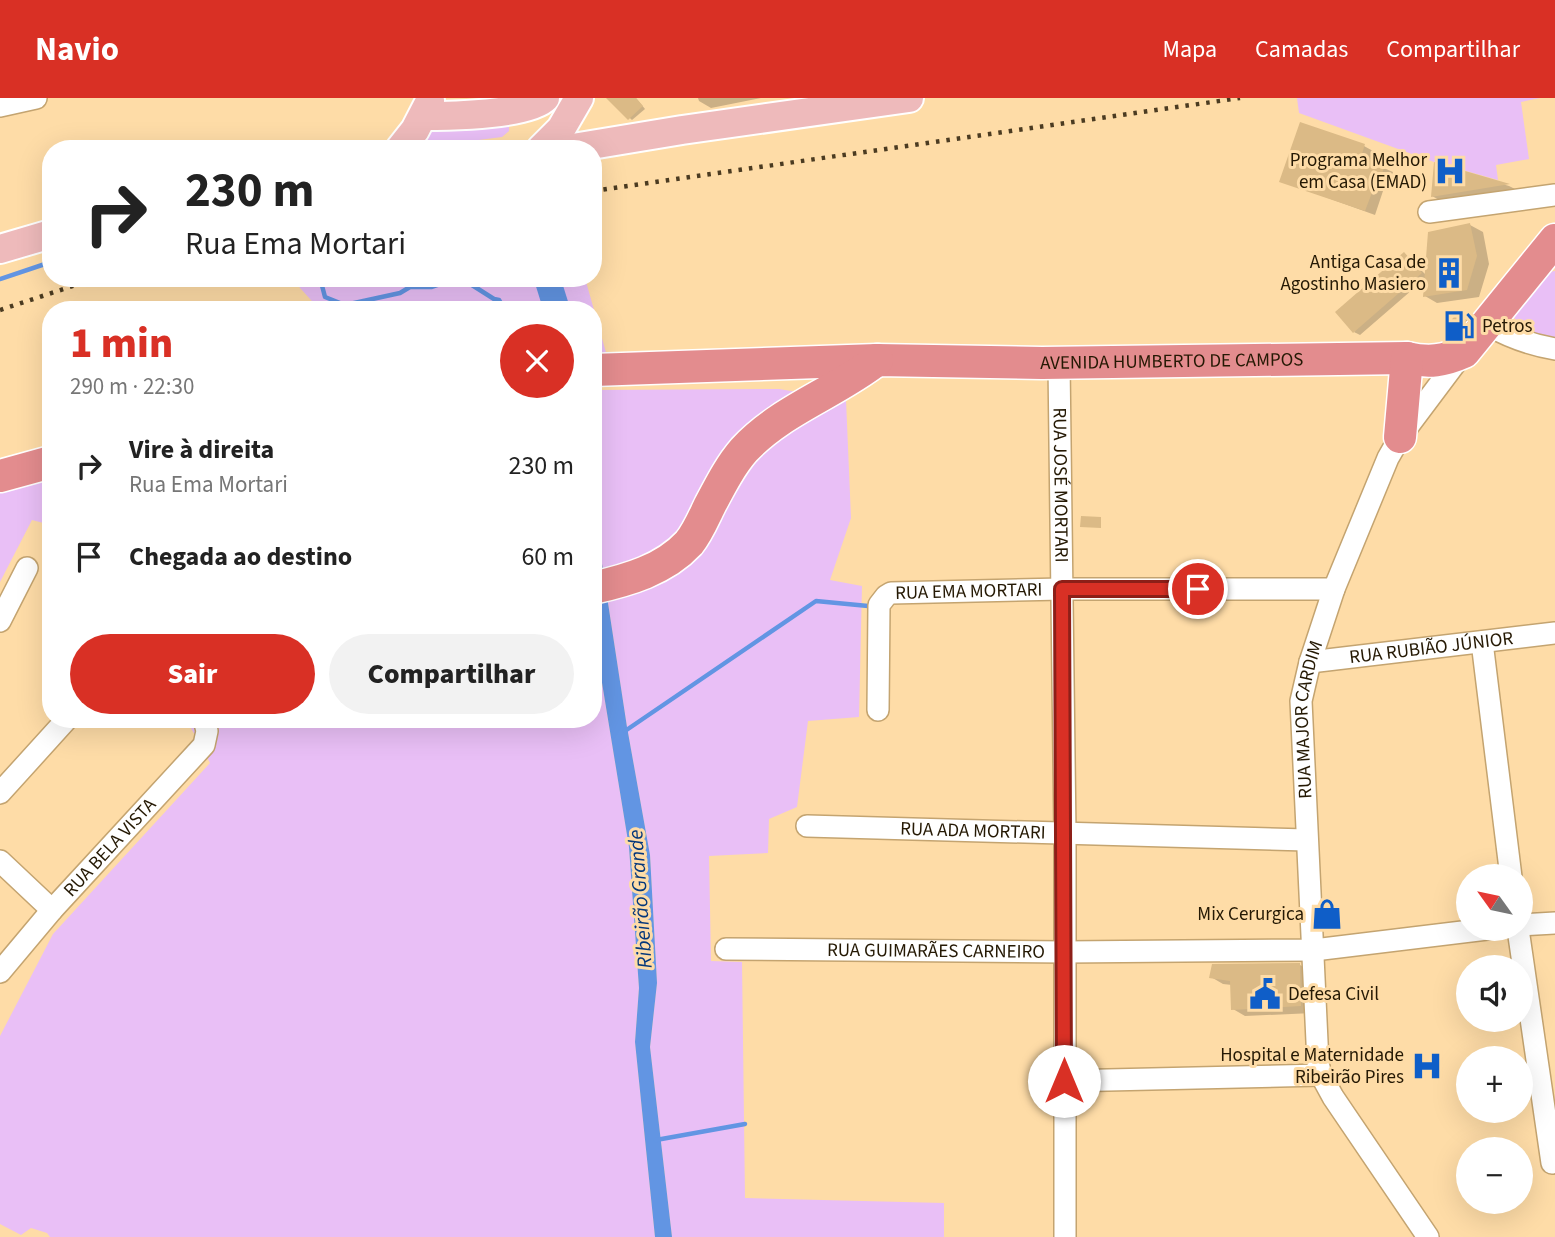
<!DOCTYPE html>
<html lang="pt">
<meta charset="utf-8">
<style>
body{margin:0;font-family:"Source Sans 3",sans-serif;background:#f2f2f2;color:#222;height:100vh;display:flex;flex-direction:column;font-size:26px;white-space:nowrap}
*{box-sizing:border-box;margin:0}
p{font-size:23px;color:#767676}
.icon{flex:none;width:38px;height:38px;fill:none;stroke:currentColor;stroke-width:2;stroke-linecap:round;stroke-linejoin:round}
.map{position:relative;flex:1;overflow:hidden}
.sheet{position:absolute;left:42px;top:203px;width:560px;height:427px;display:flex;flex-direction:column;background:#fff;border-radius:28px;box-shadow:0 7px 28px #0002}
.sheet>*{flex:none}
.guide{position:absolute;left:42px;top:42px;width:560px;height:147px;border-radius:28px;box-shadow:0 7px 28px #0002;background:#fff;color:#222;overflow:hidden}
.needle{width:46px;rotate:303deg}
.buttons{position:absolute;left:1456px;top:766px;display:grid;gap:14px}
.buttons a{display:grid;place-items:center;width:77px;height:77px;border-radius:50%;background:#fff;box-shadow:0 7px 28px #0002;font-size:35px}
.pin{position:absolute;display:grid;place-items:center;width:60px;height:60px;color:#fff;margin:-30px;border:4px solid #fff;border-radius:50%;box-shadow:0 2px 7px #0007}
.me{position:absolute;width:77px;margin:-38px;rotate:0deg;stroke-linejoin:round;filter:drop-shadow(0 0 5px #0008)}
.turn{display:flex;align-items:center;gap:24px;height:147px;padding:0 28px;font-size:32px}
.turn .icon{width:91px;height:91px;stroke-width:2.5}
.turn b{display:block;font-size:49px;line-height:60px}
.round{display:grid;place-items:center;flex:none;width:74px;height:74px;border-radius:37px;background:#f2f2f2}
.overview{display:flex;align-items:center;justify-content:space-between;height:119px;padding:0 28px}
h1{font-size:42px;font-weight:800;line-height:52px;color:#d93025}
.button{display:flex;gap:14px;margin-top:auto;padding:14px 28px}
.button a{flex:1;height:80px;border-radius:42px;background:#d93025;color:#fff;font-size:28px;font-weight:800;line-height:80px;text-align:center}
.button a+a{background:#f2f2f2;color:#222}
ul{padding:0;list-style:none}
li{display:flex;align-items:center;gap:21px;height:91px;padding:0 28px}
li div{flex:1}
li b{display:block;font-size:26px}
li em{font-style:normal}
header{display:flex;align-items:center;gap:42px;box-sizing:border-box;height:98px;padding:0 35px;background:#d93025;color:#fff}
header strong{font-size:33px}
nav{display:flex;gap:38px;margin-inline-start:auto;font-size:24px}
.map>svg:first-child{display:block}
.green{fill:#e9bff6}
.water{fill:#6295e3}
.shadow{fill:#0003}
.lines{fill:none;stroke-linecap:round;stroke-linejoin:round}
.stream{stroke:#6295e3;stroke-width:4.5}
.river{stroke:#6295e3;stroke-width:26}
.building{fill:#dbba86}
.minor-casing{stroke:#c4a470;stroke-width:24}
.major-casing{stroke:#fff;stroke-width:32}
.highway-casing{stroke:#fff;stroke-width:35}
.minor{stroke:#fff;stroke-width:21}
.major{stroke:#eebabb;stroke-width:28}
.highway{stroke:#e38c8e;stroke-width:32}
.rail{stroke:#4b3b21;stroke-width:4.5;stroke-dasharray:3.5 7;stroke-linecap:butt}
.route-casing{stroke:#8d1f18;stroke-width:18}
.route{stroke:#d93025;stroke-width:12}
.labels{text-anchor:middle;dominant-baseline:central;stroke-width:6;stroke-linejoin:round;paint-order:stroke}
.poi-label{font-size:19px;fill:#251904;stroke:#fedca7;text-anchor:end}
.street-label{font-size:19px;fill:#251904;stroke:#fedca7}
.water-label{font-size:21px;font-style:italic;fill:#04377b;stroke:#fedca7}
</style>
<header>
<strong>Navio</strong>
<nav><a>Mapa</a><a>Camadas</a><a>Compartilhar</a></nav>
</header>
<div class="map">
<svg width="1555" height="1139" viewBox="0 0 1555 1139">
<rect width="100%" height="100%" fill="#fedca7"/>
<!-- green -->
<g class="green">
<path d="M1297,0H1540L1521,4L1529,61L1496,67L1498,82L1434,64L1299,15Z"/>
<path d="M428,24L509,26V33L502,39L432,48L424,45L423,34Z"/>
<path d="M1555,173V245L1520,236L1514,226L1515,216L1548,174Z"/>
<path d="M291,180H585L607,258H593V212H320Z"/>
<path d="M779,291L846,302L851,420L830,482L862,488L859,619L808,623L797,709L769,721L768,755L709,758L711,863L742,864L745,1100L944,1105V1139H672L650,949L657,885L650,757L627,629L593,407V292Z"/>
<path d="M51,381V427L32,422L0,484V395Z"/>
<path d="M593,530L629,749L639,890L635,944L655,1139H50L47,1135L31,1130L21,1137L0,1126V938L53,836L210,665L186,621H593Z"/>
</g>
<!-- water -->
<path class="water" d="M593,407L627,629L650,757L657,885L650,949L672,1139H655L635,944L639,890L629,749L593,530Z"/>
<!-- shadow -->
<g class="shadow">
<path d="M608,0H636L645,11L632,22Z"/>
<path d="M698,0H761L711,10L699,3Z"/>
<path d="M1364,48L1373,53L1370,64L1393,74L1388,88L1385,87L1375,117L1281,83Z"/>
<path d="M1436,66L1509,88L1515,91L1441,103L1432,98Z"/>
<path d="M1470,127L1483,134L1489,166L1479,199L1437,205L1425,198L1427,179L1360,237L1354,234L1405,156L1427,178Z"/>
<path d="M1460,213L1470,220L1454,239L1445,233Z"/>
<path d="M1300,867L1312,874L1313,915L1245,918L1233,911L1232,887L1223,886L1211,879Z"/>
</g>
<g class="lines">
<!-- stream -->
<g class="stream">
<path d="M320,180L325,199L345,207L400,195L410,189H432L452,182H464L494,201L499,202L505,212"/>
<path d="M0,181L51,164"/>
<path d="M625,633L816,503L868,508"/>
<path d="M656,1042L745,1026"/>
</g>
<!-- river -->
<path class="river" d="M547,180L557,212"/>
</g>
<!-- building -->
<g class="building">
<path d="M606,0H636L643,8L628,22Z"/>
<path d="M1300,24L1365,46L1361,59L1385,67L1379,84H1376L1365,113L1279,84Z"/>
<path d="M1434,64L1510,86L1431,99Z"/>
<path d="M1470,125L1477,158L1467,192L1423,199L1428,134Z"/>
<path d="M1404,154L1422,175L1353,235L1335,214Z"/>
<path d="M1460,211L1469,218L1451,240L1443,233Z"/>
<path d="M1081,418L1101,419V430L1080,429Z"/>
<path d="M1300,865L1301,908L1231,912L1230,883L1209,880L1212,866Z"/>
</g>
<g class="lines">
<defs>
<g id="minor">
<path d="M0,8L36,0"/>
<path d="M1429,114L1555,97"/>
<path d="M1488,227C1509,239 1532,247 1555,251"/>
<path id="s1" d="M1059,265L1065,737V1139"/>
<path d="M0,523L27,470"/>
<path d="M1482,544L1511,779"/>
<path id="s2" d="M1310,564L1555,535"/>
<path id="s3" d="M878,612L879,507L886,498L891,495L1062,491H1334"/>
<path d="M0,695L67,621"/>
<path id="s4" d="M807,728L1306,742"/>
<path d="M0,763L52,812"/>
<path d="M1521,827L1555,825"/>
<path d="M1518,831L1552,1065"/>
<path id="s5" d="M726,851L1064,854L1314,852L1487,831"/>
<path id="s6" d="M0,874L52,812L204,647L207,633L204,621"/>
<path d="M1064,983L1321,977"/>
<path id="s7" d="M1428,1139L1333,999L1321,977L1318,965L1301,603L1310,564L1334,491L1388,360L1400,339L1463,255"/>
</g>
<g id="major">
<path d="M423,18C447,18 529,17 545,0"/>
<path d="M400,51L415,32L430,3"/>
<path d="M541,51L561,31L579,0"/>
<path d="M567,51L682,32L909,0"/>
<path d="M0,151L51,136"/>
</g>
<g id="highway">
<path id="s8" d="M593,272L877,262L1042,265L1407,260C1429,265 1444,263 1464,254L1555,142"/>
<path d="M1400,339L1407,260"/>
<path d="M0,378L51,364"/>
<path d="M593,490C628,482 664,472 689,445C698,434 704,419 710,407C720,388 730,368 744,352C781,312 835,295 877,262"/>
</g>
</defs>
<!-- minor casing -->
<use href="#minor" class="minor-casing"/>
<!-- major casing -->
<use href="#major" class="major-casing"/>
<!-- highway casing -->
<use href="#highway" class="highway-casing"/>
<!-- minor -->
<use href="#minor" class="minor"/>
<!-- major -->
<use href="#major" class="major"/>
<!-- highway -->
<use href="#highway" class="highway"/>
<!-- rail -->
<g class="rail">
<path d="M593,93L1240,0"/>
<path d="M0,212L97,180"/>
</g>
</g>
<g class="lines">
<defs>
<path id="route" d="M1064,983L1062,491H1198"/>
</defs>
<!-- route casing -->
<use href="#route" class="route-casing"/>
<!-- route -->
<use href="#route" class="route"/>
</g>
<!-- icons -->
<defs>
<symbol id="hospital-bare" viewBox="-9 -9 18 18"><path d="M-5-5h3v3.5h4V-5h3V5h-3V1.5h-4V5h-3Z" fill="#0f5ec8" stroke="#fedca7" stroke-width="2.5" paint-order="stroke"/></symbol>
<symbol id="building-bare" viewBox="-9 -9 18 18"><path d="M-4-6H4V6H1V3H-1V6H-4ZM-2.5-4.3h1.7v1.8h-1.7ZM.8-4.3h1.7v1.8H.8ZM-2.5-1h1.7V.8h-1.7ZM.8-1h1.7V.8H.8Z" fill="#0f5ec8" stroke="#fedca7" stroke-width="2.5" paint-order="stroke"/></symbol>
<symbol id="fuel-bare" viewBox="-9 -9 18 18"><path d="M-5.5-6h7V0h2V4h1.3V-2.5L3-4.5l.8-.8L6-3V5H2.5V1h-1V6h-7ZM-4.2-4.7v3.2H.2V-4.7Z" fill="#0f5ec8" stroke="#fedca7" stroke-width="2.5" paint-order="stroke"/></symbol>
<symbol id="shop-bare" viewBox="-9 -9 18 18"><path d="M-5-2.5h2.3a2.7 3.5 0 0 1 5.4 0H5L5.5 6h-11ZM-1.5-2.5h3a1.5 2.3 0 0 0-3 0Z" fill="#0f5ec8" stroke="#fedca7" stroke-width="2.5" paint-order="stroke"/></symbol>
<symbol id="civic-bare" viewBox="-9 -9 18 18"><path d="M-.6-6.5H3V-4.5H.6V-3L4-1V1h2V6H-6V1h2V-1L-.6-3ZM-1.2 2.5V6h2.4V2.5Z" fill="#0f5ec8" stroke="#fedca7" stroke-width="2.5" paint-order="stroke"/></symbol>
</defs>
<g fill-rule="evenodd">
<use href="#hospital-bare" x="1428" y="51" width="44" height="44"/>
<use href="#building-bare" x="1427" y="153" width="44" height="44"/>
<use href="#fuel-bare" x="1437" y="206" width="44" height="44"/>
<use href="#shop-bare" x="1305" y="794" width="44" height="44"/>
<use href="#civic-bare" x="1243" y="874" width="44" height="44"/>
<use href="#hospital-bare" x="1405" y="946" width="44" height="44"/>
</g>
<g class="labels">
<!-- poi labels -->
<g class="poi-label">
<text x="1427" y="62">Programa Melhor<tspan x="1427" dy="22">em Casa (EMAD)</tspan></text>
<text x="1426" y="164">Antiga Casa de<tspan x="1426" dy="22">Agostinho Masiero</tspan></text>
<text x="1482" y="228" text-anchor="start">Petros</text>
<text x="1304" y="816">Mix Cerurgica</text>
<text x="1288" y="896" text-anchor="start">Defesa Civil</text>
<text x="1404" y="957">Hospital e Maternidade<tspan x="1404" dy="22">Ribeirão Pires</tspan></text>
</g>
<!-- street labels -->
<g class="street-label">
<text stroke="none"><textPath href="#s8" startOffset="579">AVENIDA HUMBERTO DE CAMPOS</textPath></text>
<text stroke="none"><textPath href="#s1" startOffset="122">RUA JOSÉ MORTARI</textPath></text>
<text stroke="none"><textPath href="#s3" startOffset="200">RUA EMA MORTARI</textPath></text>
<text stroke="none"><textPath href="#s2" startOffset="122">RUA RUBIÃO JÚNIOR</textPath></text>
<text stroke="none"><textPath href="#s7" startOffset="551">RUA MAJOR CARDIM</textPath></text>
<text stroke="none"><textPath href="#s4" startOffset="166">RUA ADA MORTARI</textPath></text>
<text stroke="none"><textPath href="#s6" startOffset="166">RUA BELA VISTA</textPath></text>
<text stroke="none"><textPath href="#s5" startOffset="210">RUA GUIMARÃES CARNEIRO</textPath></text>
</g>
<!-- water labels -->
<g class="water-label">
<text transform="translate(640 801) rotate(-94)">Ribeirão Grande</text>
</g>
</g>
</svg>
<div class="buttons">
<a><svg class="needle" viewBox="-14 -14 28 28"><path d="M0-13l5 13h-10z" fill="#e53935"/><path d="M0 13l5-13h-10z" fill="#767676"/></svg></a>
<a><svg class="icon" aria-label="sound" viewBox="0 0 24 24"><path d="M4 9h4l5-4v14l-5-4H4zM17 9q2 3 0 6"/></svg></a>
<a>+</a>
<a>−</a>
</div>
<div class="pin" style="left:1198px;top:491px;background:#d93025"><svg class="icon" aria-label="arrive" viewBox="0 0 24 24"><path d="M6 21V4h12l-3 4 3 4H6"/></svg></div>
<svg class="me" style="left:1064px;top:983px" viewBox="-20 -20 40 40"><circle r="19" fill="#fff"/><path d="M0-13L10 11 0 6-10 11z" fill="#d93025"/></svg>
<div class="guide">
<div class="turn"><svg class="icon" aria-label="right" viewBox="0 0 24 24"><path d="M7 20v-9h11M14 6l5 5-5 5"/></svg><div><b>230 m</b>Rua Ema Mortari</div></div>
</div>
<section class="sheet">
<div class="overview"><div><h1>1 min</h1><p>290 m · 22:30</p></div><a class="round" style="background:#d93025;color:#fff"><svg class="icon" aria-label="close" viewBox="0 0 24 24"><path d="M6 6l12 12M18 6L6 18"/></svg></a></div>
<ul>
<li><svg class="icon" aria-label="right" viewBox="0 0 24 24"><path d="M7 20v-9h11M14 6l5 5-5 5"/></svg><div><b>Vire à direita</b><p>Rua Ema Mortari</p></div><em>230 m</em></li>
<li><svg class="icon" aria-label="arrive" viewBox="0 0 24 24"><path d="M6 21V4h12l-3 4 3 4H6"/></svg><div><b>Chegada ao destino</b></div><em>60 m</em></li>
</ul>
<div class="button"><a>Sair</a><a>Compartilhar</a></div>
</section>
</div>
